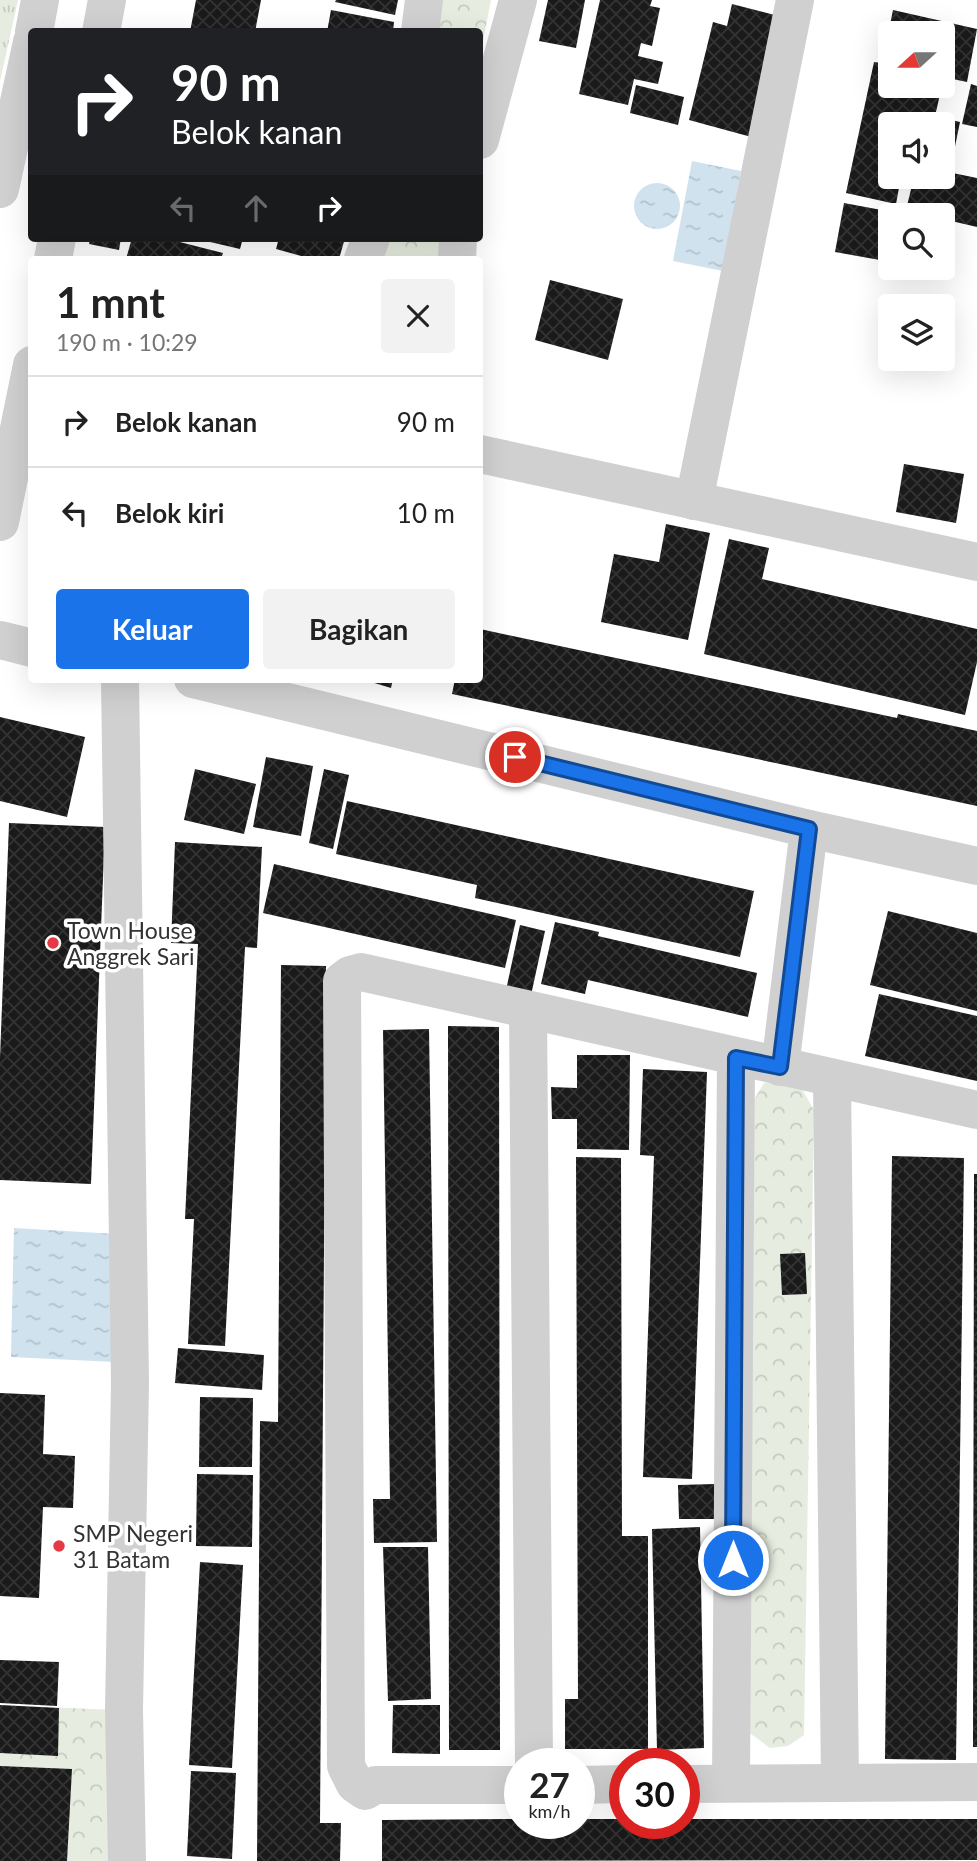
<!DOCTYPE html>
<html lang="id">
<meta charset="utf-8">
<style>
body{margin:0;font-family:Lato,sans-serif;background:#f2f2f2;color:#222;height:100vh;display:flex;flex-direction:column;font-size:26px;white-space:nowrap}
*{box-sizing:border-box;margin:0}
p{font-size:23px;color:#767676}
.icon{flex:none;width:38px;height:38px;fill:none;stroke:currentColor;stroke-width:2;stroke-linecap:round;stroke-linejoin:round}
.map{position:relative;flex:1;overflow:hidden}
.panel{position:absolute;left:28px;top:256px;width:455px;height:427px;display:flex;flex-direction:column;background:#fff;border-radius:7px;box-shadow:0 7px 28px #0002}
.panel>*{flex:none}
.top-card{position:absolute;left:28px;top:28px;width:455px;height:214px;border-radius:7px;box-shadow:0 7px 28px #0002;background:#202124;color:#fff;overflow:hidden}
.needle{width:46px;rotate:249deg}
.fabs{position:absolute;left:878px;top:21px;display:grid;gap:14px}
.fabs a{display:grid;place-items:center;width:77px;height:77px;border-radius:7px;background:#fff;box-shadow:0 7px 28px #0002;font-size:35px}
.speed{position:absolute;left:504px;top:1748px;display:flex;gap:14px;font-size:35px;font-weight:700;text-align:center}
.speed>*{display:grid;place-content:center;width:91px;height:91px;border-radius:50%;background:#fff;box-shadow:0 7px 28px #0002;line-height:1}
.speed small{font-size:18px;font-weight:400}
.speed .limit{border:10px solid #d22;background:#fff;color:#111}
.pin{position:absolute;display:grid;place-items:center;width:60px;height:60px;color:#fff;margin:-30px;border:4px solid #fff;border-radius:50%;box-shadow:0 2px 7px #0007}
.me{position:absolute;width:77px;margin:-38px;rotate:0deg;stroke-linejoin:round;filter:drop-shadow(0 0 5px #0008)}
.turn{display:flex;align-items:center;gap:24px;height:147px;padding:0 28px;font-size:32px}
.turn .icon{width:91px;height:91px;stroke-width:2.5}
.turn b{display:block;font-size:49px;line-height:60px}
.lanes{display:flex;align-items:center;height:66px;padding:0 28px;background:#0003;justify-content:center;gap:35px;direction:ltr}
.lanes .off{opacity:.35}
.round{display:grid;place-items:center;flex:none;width:74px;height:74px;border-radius:7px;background:#f2f2f2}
.overview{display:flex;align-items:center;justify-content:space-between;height:119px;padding:0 28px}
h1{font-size:42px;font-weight:700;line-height:52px}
.cta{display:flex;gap:14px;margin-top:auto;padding:14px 28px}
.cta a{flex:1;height:80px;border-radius:7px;background:#1a73e8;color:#fff;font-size:28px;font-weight:700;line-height:80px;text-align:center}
.cta a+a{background:#f2f2f2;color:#222}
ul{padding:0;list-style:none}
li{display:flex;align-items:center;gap:21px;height:91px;padding:0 28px;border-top:2px solid #e0e0e0}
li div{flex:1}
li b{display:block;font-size:26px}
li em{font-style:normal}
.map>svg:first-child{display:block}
.grass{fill:url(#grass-tufts)}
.forest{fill:url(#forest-crowns)}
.water{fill:url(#water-ripples)}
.building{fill:url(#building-cross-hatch)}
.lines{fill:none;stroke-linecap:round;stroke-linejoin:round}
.minor{stroke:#d0d0d0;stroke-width:38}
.route-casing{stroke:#114b97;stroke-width:18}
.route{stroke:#1a73e8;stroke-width:12}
.poi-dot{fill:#e63946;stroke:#fff;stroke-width:2.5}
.labels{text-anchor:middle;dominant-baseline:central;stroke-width:7;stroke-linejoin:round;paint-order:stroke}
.poi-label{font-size:23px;fill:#333;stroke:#fff;text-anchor:start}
</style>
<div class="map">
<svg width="977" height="1861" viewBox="0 0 977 1861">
<defs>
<pattern id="grass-tufts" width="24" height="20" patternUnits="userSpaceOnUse" patternTransform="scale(1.75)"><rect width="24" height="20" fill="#e6ecdf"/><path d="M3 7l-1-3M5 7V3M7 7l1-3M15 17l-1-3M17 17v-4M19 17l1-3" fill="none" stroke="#c6cbc0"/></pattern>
<pattern id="forest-crowns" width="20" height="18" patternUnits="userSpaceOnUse" patternTransform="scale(1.75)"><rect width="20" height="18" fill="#e6ecdf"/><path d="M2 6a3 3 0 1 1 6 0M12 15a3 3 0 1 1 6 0" fill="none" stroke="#c6cbc0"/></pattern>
<pattern id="water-ripples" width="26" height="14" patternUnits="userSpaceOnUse" patternTransform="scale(1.75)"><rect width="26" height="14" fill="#cfe2ee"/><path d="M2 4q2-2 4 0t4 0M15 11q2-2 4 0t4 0" fill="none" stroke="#b2c2cd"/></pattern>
<pattern id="building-cross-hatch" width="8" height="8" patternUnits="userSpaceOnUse" patternTransform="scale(1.75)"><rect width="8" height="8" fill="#1a1a1a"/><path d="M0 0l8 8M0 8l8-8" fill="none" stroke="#333"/></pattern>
</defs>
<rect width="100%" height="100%" fill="#fff"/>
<!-- grass -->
<path class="grass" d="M0,0H18L0,81Z"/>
<!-- forest -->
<g class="forest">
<path d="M432,0H491L480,56V32H425Z"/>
<path d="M386,238H441L446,259H379Z"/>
<path d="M788,1079L803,1091L814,1110L804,1735L788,1746L770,1748L747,1731L754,1100L764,1083Z"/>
<path d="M0,1705L115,1710L122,1861H0Z"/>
</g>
<!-- water -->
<g class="water">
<path d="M692,161L741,171L723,271L673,261Z"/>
<circle cx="657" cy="206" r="23"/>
<path d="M14,1228L116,1234L115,1362L11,1357Z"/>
</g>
<!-- building -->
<g class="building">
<path d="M196,0H261L255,32H190Z"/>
<path d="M336,0H398L395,15L335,2Z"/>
<path d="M548,0H585L576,48L539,41Z"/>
<path d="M600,0H652L650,6L660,8L652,46L641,43L638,56L663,62L658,84L634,79L628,105L579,94Z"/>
<path d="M732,4L775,15L755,138L689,120L713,22L727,26Z"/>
<path d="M331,10L394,22L393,32H327Z"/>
<path d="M893,10L977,29L967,82L943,77V33H891V86H942L935,116L960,122L951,166L943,164V124H891V177H901L896,204L846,193L874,62L882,63Z"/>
<path d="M971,84L977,86V127L962,124Z"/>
<path d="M636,85L684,97L678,125L630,113Z"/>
<path d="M943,171L977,178V227L943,219V215H929L906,210L914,177H943Z"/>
<path d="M844,203L903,214L891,215V262L835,252Z"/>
<path d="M90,238H121L119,250L89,244Z"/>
<path d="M132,238H164L223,253L221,259H126Z"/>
<path d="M193,238H243L240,249Z"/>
<path d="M279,238H345L339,259H312L276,249Z"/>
<path d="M550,280L623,299L608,360L535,340Z"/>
<path d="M904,464L964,474L956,523L896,512Z"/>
<path d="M666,524L710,533L688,640L601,622L614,554L659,562Z"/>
<path d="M729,539L769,548L762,579L977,629V662L965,715L704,654Z"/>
<path d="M480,629L897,718L898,714L977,731V806L452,694L455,679H480Z"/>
<path d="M361,679H393L391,688Z"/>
<path d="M0,717L85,737L67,817L0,801Z"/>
<path d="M266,757L313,766L301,836L253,827Z"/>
<path d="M195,769L256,784L244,834L184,820Z"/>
<path d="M324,769L349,775L333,849L309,843Z"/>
<path d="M347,801L754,891L740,957L475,898L477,885L336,854Z"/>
<path d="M9,823L105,827L91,1184L0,1180V1058Z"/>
<path d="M175,842L262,847L257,948L245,947L225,1346L188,1344L194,1219H185L198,944L171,943Z"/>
<path d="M274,864L516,920L505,968L263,913Z"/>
<path d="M888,911L977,933V1011L870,985Z"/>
<path d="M555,922L599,932L598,936L757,973L748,1017L588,980L585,994L541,984Z"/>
<path d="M520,925L545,931L531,995L506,990Z"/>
<path d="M281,965L326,966L320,1823H341L340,1861H257L260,1421L278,1422Z"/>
<path d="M879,994L977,1016V1081L865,1056Z"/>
<path d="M448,1026L499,1027L500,1750H449Z"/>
<path d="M429,1029L437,1542L374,1543L373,1499H390L383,1030Z"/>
<path d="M577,1055H630L629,1150L577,1149V1119H552L551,1087L577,1088Z"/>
<path d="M643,1069L707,1072L692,1479L643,1477L654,1156L640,1155Z"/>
<path d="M892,1156L964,1158L956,1760L885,1759Z"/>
<path d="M576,1157L621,1158L622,1536H648V1749H565V1699H578Z"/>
<path d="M974,1174H977V1747H973Z"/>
<path d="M805,1253L807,1294L782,1295L780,1254Z"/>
<path d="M178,1348L264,1355L262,1390L175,1383Z"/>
<path d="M0,1393L45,1395L43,1454L75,1456L73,1508L43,1507L39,1598L0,1596Z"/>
<path d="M200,1397L253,1398L252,1467H199Z"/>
<path d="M197,1474L253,1475L252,1547L196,1546Z"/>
<path d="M715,1484L716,1519H679L678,1485Z"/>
<path d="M700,1527L704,1748L657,1750L652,1529Z"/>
<path d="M383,1547H428L431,1699L388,1701Z"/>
<path d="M200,1562L243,1565L232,1768L189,1765Z"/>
<path d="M0,1660L59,1662L57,1706L0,1703Z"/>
<path d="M0,1705L59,1708L58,1756L0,1753Z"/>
<path d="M393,1705H440V1754L392,1753Z"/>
<path d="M0,1766L72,1769L67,1861H0Z"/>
<path d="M191,1771L236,1773L232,1859L187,1856Z"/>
<path d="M520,1819V1824H579V1819H625V1824H684V1819H977V1860L382,1861V1820Z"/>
</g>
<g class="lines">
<!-- minor -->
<g class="minor">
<path d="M34,32L40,0"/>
<path d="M101,32L107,0"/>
<path d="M420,32L424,0"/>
<path d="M480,140L518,0"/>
<path d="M0,189L32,42"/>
<path d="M53,259L57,238"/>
<path d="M363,259L371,238"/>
<path d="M457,259L458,238"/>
<path d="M480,454L977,562"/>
<path d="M694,501L795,0"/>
<path d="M0,522L32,365"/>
<path d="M0,640L32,648"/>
<path d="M120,679L130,1383L124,1710L127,1861"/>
<path d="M193,679L809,829L977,866"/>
<path d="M528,1010L534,1764"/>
<path d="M780,1067L809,829"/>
<path d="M832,1079L840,1783"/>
<path d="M731,1783L736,1057"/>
<path d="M684,1784L977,1782"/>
<path d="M520,1785H375L365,1791L355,1784L346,1766L342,981L350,975L361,972L977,1110"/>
<path d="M579,1785L625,1784"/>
</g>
</g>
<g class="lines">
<defs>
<path id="route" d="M515,757L809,829L780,1067L736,1058L733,1560"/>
</defs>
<!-- route casing -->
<use href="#route" class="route-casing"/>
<!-- route -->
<use href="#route" class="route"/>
</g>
<!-- markers -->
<g class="poi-dot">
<circle cx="53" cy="943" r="7"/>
<circle cx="59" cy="1546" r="7"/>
</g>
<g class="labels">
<!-- poi labels -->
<g class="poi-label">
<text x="67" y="930">Town House<tspan x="67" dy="26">Anggrek Sari</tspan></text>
<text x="73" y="1533">SMP Negeri<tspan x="73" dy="26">31 Batam</tspan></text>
</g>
</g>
</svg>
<div class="fabs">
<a><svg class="needle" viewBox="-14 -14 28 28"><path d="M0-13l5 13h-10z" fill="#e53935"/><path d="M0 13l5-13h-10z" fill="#767676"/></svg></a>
<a><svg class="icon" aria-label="sound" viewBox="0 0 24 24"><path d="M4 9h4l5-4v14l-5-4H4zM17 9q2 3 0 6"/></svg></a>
<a><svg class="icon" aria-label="search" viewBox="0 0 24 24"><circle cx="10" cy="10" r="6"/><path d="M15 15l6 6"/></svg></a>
<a><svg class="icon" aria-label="layers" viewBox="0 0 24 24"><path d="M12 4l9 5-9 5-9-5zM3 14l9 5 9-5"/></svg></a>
</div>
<div class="speed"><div>27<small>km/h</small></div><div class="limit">30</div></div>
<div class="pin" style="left:515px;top:757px;background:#d93025"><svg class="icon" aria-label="arrive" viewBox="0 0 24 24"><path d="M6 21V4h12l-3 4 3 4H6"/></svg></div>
<svg class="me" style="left:733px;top:1560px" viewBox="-20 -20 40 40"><circle r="17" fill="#1a73e8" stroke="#fff" stroke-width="3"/><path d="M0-11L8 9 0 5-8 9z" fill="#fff"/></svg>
<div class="top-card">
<div class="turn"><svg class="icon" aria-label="right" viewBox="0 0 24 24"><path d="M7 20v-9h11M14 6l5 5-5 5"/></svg><div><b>90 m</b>Belok kanan</div></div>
<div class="lanes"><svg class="icon off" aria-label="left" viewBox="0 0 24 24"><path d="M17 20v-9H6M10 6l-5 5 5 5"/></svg><svg class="icon off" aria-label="ahead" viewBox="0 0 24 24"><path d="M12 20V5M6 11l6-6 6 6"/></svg><svg class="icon" aria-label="right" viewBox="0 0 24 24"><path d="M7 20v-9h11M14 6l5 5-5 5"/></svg></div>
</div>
<section class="panel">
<div class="overview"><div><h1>1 mnt</h1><p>190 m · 10:29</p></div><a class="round"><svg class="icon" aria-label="close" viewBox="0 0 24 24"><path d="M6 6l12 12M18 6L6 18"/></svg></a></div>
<ul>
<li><svg class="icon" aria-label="right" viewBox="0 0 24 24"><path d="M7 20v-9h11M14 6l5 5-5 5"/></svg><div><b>Belok kanan</b></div><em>90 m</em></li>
<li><svg class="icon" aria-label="left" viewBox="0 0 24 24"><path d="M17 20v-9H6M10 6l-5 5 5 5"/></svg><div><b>Belok kiri</b></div><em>10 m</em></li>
</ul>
<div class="cta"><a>Keluar</a><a>Bagikan</a></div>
</section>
</div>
